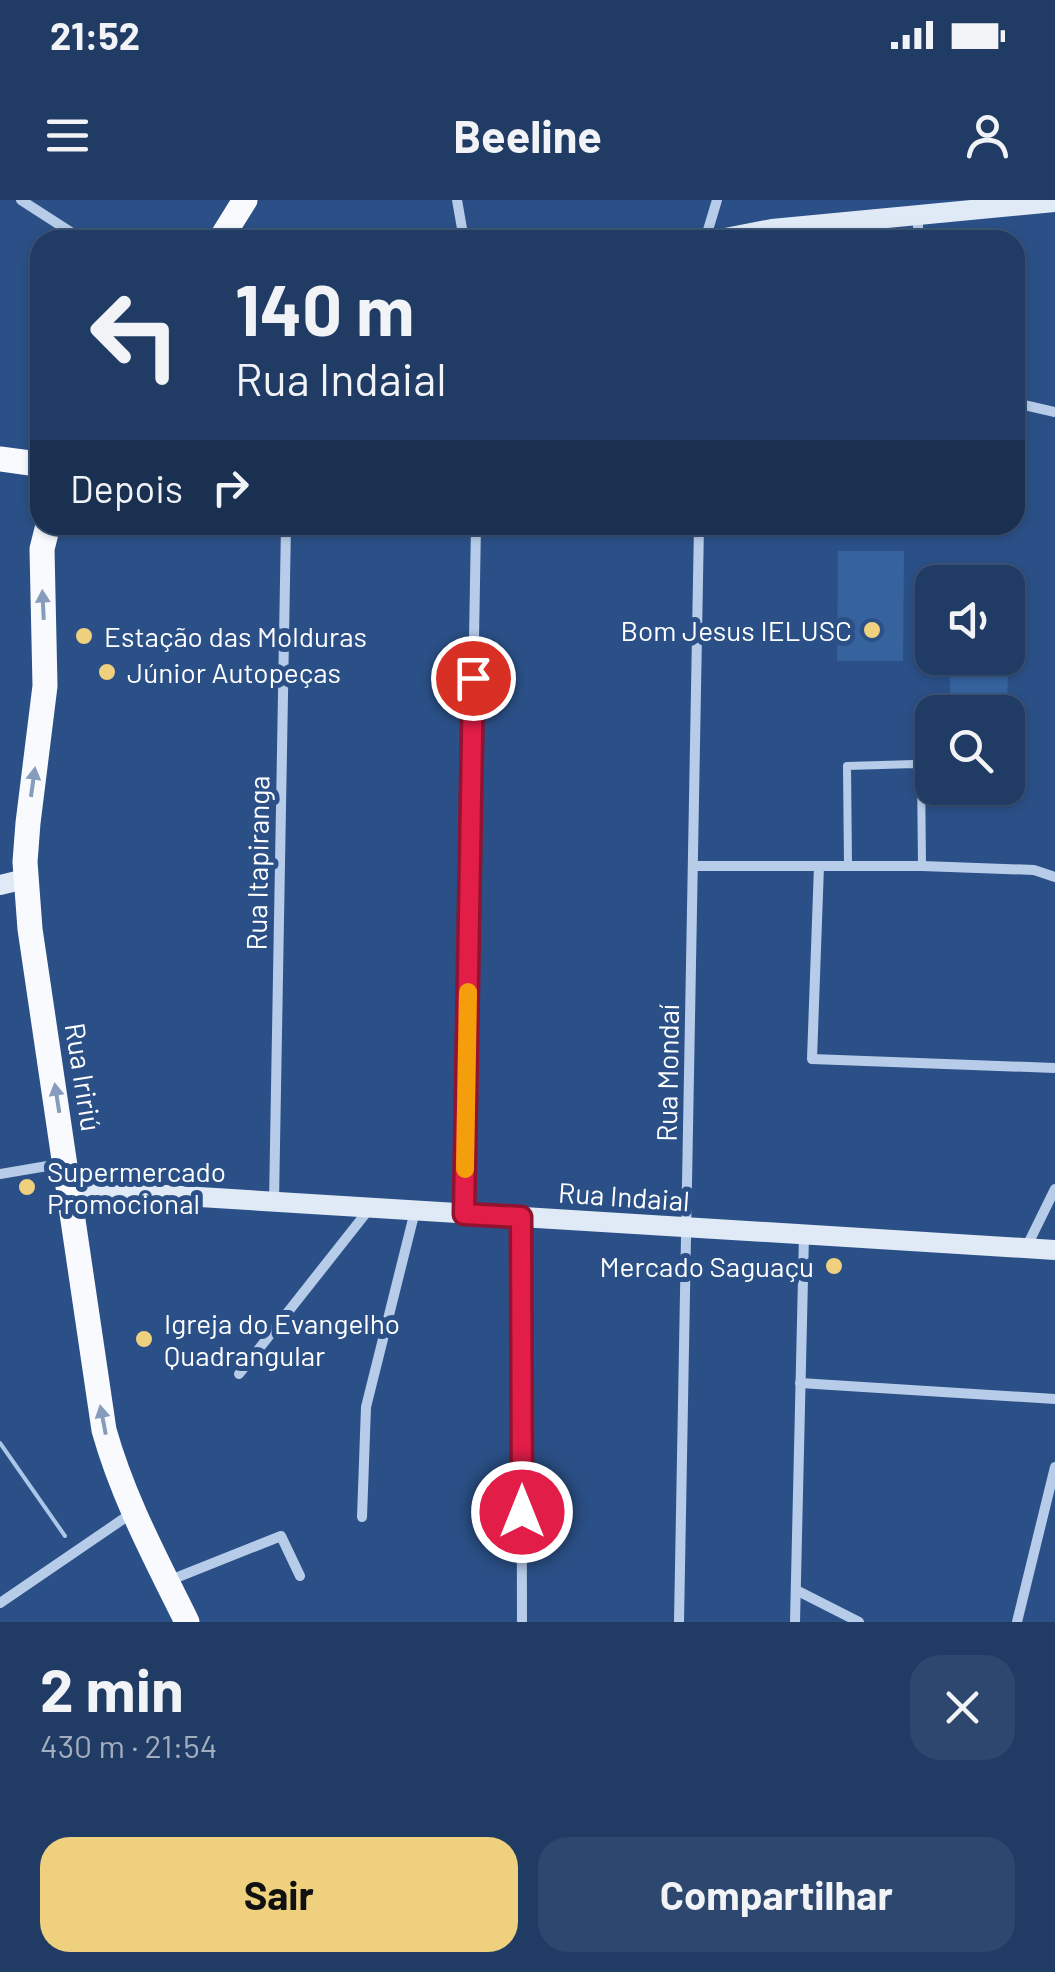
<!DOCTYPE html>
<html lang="pt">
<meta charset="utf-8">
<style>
body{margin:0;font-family:Barlow,sans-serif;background:#2d476e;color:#f1f3f6;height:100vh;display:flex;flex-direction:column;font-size:38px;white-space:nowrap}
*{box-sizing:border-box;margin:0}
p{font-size:32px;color:#a2adbf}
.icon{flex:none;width:55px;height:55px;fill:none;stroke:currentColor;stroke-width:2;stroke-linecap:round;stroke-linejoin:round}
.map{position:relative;height:1422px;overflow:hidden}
.side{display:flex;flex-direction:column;background:#203c65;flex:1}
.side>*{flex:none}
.guide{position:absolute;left:30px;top:30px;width:995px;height:305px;border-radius:30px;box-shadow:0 2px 8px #0004,0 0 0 2px #3d5679;background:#203c65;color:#f1f3f6;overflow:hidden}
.controls{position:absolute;left:915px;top:365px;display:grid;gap:20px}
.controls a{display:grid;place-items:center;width:110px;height:110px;border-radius:20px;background:#203c65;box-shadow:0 2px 8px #0004,0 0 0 2px #3d5679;font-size:50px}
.pin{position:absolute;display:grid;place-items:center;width:85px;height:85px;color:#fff;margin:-42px;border:5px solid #fff;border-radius:50%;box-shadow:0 2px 10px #0007}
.me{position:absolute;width:110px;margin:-55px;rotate:0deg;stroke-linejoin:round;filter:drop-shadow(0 0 8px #0008)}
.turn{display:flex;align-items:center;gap:35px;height:210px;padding:0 40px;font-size:45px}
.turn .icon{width:130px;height:130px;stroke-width:2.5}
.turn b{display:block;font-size:70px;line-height:85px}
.then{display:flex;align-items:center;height:95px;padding:0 40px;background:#0003;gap:20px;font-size:38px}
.round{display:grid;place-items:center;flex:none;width:105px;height:105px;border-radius:30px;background:#2d476e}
.overview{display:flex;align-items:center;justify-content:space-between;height:170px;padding:0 40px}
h1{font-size:60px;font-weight:700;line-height:75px}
.cta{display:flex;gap:20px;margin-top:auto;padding:20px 40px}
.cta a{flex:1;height:115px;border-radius:30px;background:#eed07f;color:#111;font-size:40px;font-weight:700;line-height:115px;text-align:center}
.cta a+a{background:#2d476e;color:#f1f3f6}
.status{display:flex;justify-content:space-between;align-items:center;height:70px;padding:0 50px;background:#203c65;direction:ltr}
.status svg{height:28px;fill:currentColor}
header{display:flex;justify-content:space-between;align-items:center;height:130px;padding:0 40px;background:#203c65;font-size:45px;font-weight:700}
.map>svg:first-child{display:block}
.green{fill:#36629e}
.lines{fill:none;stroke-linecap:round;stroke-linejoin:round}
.stream{stroke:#acc6e8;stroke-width:4}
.lane{stroke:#b7cce8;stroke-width:8}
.street{stroke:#b7cce8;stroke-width:10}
.secondary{stroke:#e0eaf7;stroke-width:20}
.primary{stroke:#f8fafe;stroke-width:25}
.oneway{fill:#879cbd}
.route-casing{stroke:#92132f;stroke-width:25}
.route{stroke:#e11d48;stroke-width:18}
.slow{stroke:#f59e0b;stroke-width:18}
.poi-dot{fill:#eed07f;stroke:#2b5087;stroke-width:4}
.labels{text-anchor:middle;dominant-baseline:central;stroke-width:10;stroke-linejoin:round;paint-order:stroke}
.poi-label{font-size:28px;fill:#fff;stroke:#2b5087;text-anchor:start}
.street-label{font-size:28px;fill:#fff;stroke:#2b5087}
</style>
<div class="status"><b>21:52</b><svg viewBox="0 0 49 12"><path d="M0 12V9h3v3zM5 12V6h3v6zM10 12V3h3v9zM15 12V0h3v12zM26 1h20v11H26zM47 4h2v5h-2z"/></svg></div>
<header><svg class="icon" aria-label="menu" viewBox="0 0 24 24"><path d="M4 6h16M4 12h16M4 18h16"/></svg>Beeline<svg class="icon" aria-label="person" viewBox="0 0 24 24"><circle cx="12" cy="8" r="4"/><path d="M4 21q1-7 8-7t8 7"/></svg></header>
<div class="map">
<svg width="1055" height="1422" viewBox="0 0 1055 1422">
<rect width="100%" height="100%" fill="#2b5087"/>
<!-- green -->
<g class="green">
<path d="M838,351H904L903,461H837Z"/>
<path d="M950,474L1008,475L1007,506L950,505Z"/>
</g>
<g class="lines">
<!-- stream -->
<path class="stream" d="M0,1243L65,1336"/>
<!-- lane -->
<path class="lane" d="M848,666L847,566L915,564L921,571L922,666"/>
<!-- street -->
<g class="street">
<path d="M21,0L83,40"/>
<path d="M457,0L464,40"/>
<path d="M705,40L717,0"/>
<path d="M918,40V15"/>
<path d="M1015,203L1055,212"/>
<path d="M693,666H922L1034,670L1055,677"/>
<path d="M819,666L812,859L1055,868"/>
<path d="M0,974L65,963"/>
<path d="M274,1002L286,325"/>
<path d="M464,1014L476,325"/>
<path d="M521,1018L522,1422"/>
<path d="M1026,1048L1055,989"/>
<path d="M239,1174L370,1008"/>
<path d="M800,1183L1055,1199"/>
<path d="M362,1317L366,1207L415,1011"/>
<path d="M168,1381L281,1336L300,1376"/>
<path d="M796,1390L859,1422"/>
<path d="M0,1403L132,1313"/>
<path d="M679,1422L699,325"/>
<path d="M795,1422L804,1035"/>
<path d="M1017,1422L1055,1267"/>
</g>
<!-- secondary -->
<g class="secondary">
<path d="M715,40L772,29L1055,2"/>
<path d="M0,685L25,679"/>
<path d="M70,989L1055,1050"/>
</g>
<!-- primary -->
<g class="primary">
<path d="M220,40L245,0"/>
<path d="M0,259L30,263L40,262"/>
<path d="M48,325L42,349L45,486L28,623L25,662L30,729L104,1230C123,1298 156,1359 187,1422"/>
</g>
</g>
<!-- one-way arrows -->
<defs><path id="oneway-solid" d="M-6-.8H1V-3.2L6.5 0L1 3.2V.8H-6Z" transform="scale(2.5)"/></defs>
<g class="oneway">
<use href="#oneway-solid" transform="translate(43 405) rotate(-93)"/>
<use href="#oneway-solid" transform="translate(33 582) rotate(-82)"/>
<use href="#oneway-solid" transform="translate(57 898) rotate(-99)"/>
<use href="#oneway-solid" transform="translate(103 1220) rotate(-101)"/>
</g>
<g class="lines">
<defs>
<path id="route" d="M473,478L464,1014L521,1017L522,1312"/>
</defs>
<!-- route casing -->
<use href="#route" class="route-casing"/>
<!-- route -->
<use href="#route" class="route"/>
<!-- slow -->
<path class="slow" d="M465,969L468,792"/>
</g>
<!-- markers -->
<g class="poi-dot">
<circle cx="872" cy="430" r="10"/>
<circle cx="84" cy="436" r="10"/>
<circle cx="107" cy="472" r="10"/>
<circle cx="27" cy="987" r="10"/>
<circle cx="834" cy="1066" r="10"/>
<circle cx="144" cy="1139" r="10"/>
</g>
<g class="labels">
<!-- poi labels -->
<g class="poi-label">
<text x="852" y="430" text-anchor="end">Bom Jesus IELUSC</text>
<text x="104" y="436">Estação das Molduras</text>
<text x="127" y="472">Júnior Autopeças</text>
<text x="47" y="971">Supermercado<tspan x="47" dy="32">Promocional</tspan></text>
<text x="814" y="1066" text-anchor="end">Mercado Saguaçu</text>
<text x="164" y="1123">Igreja do Evangelho<tspan x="164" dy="32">Quadrangular</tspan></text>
</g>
<!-- street labels -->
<g class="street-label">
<text transform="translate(257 663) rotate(-89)">Rua Itapiranga</text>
<text transform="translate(667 873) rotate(-89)">Rua Mondaí</text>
<text transform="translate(84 877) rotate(81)">Rua Iririú</text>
<text transform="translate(624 996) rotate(4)">Rua Indaial</text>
</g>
</g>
</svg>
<div class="controls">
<a><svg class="icon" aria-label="sound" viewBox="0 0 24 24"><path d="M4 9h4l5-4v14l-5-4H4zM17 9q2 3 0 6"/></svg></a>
<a><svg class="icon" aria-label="search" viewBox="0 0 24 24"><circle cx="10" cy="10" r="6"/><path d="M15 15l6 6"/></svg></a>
</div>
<div class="pin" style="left:473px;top:478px;background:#d93025"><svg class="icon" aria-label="arrive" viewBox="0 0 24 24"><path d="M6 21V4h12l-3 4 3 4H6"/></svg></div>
<svg class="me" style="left:522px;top:1312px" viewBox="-20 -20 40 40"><circle r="17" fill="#e11d48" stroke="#fff" stroke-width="3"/><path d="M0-11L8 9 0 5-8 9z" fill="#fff"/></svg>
<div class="guide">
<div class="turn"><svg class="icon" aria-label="left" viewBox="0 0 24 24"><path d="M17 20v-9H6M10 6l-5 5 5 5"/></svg><div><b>140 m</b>Rua Indaial</div></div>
<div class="then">Depois<svg class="icon" aria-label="right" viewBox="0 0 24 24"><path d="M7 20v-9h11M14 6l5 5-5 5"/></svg></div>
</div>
</div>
<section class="side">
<div class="overview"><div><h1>2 min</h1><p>430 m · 21:54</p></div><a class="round"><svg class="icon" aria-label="close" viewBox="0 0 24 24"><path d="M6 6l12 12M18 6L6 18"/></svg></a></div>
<div class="cta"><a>Sair</a><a>Compartilhar</a></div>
</section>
